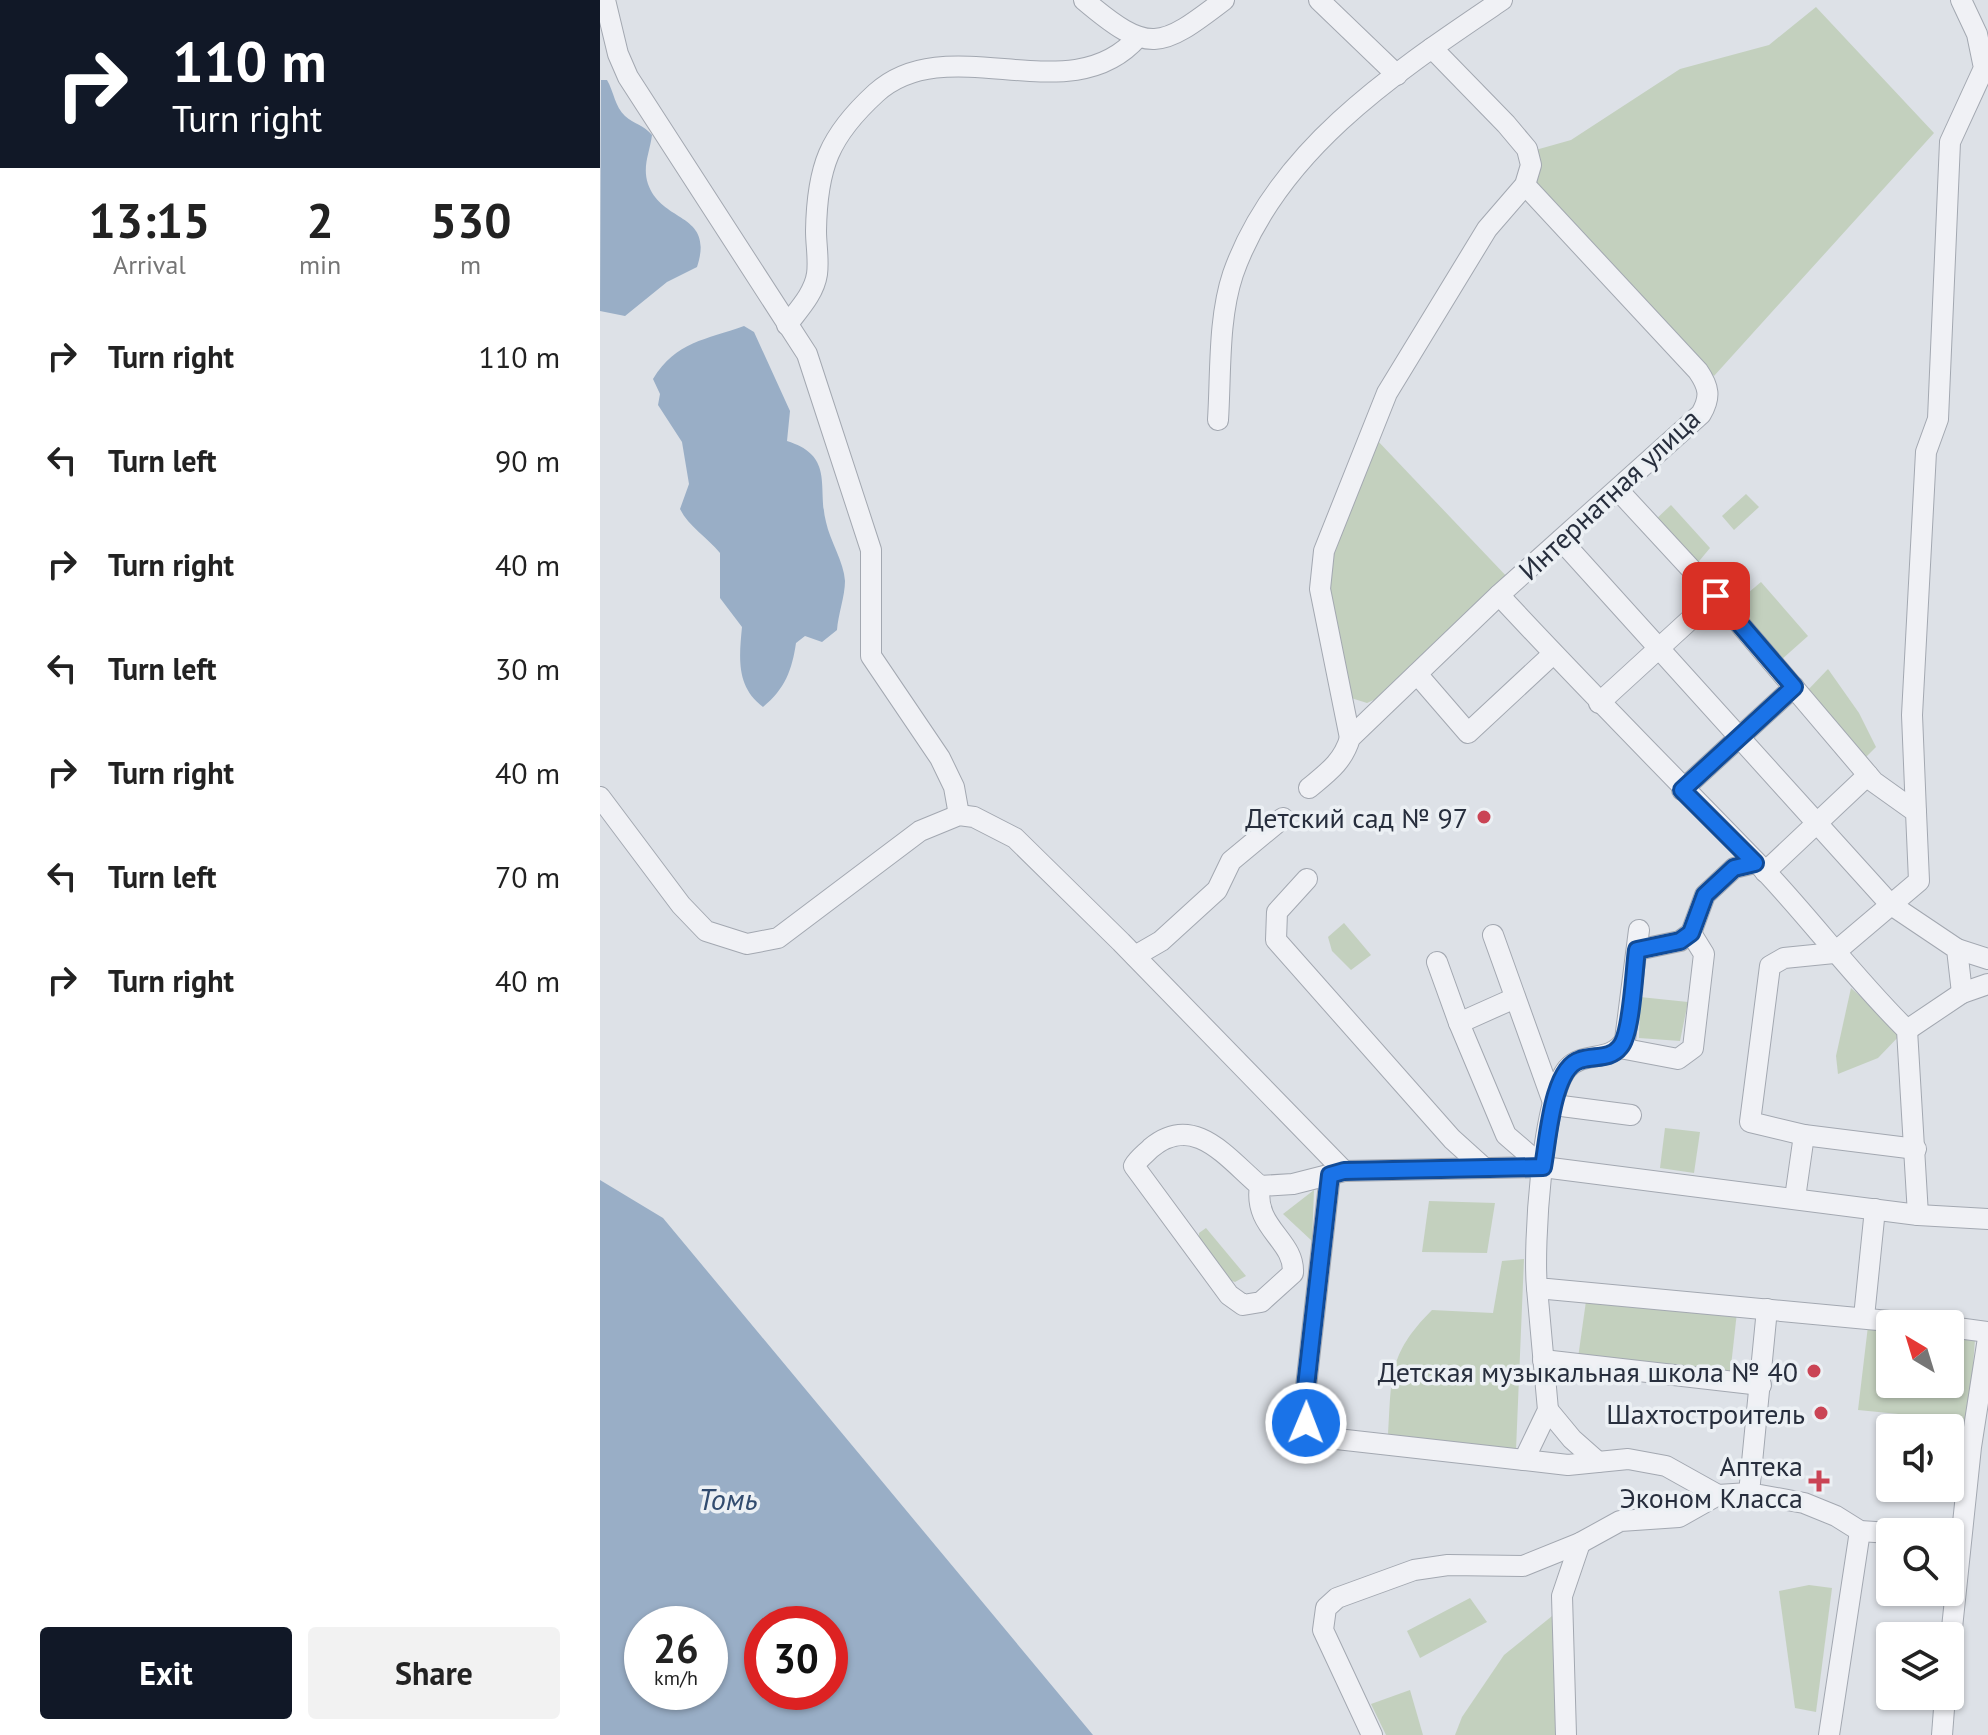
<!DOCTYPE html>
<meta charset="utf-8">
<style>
body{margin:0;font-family:"PT Sans",sans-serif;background:#f2f2f2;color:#222;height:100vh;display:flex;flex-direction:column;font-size:30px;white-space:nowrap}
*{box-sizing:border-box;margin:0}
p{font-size:26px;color:#767676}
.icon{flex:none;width:44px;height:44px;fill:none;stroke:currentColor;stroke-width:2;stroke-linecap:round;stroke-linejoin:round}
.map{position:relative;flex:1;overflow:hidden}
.drawer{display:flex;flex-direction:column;background:#fff;width:600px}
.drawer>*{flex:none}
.banner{background:#111827;color:#fff;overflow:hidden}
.needle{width:52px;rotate:322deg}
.buttons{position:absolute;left:1276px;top:1310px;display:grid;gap:16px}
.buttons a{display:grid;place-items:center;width:88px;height:88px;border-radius:8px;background:#fff;box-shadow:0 2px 6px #0004;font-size:40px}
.speed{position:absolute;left:24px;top:1606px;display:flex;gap:16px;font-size:40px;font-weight:700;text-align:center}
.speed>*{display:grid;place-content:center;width:104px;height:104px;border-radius:50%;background:#fff;box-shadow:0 2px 6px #0004;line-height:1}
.speed small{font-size:20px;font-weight:400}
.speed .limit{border:12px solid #d22;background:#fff;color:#111}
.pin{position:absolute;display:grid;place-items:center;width:68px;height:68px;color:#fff;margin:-34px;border-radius:16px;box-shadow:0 4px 12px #0006}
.me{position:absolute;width:88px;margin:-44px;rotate:1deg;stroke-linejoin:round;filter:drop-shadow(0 0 6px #0008)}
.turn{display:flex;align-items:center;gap:28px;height:168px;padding:0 40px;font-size:36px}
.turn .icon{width:104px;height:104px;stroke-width:2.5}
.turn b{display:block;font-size:56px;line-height:68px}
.eta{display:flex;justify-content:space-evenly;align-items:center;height:136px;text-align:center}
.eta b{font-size:48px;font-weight:700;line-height:56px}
.action{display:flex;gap:16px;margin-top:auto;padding:16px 40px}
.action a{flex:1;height:92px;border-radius:8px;background:#111827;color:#fff;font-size:32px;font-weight:700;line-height:92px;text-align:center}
.action a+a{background:#f2f2f2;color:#222}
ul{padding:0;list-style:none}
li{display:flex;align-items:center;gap:24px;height:104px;padding:0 40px}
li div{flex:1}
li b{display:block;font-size:30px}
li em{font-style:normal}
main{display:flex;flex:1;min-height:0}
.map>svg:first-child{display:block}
.green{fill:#c3d0be}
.water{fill:#99aec6;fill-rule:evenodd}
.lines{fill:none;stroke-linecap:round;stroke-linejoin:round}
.minor-casing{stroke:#a3a8b1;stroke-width:22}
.minor{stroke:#f0f1f5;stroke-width:20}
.route-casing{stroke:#114b97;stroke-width:20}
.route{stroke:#1a73e8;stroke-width:14}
.poi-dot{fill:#ca4455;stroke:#ecf0f4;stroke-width:3}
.labels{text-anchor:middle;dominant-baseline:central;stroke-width:7;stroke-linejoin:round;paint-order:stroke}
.street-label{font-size:28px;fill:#272e3d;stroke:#ecf0f4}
.poi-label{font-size:28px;fill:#272e3d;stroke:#ecf0f4;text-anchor:end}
.water-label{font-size:30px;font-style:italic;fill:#324c6f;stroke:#ecf0f4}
</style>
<main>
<section class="drawer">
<div class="banner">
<div class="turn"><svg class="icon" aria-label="right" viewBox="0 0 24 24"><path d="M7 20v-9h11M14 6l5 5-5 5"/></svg><div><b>110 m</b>Turn right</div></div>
</div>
<div class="eta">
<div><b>13:15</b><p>Arrival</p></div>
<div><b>2</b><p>min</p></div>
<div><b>530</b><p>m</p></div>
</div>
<ul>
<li><svg class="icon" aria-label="right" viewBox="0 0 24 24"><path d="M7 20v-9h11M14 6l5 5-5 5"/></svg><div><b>Turn right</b></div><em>110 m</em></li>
<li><svg class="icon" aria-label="left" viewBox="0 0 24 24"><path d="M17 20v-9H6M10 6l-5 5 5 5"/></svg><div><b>Turn left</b></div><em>90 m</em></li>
<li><svg class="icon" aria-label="right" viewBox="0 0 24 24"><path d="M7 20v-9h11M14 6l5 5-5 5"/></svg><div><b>Turn right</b></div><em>40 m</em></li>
<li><svg class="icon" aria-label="left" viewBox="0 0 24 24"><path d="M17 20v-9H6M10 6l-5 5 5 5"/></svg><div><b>Turn left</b></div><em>30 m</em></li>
<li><svg class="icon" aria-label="right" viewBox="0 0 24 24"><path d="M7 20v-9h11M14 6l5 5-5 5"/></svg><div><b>Turn right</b></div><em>40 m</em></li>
<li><svg class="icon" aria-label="left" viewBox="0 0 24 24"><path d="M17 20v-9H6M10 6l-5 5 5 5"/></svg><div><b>Turn left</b></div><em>70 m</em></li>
<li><svg class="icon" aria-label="right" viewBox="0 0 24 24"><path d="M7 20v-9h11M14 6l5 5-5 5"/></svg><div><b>Turn right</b></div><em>40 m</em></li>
</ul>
<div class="action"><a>Exit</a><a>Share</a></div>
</section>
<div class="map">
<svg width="1388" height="1735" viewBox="0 0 1388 1735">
<rect width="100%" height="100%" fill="#dde1e7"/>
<!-- green -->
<g class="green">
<path d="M1216,7L1334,133L1114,376L931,185L932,151L971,140L1080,69L1169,45Z"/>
<path d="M775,438L910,580L778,698L767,703L751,698L724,563Z"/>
<path d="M1146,494L1159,507L1134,530L1122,516Z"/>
<path d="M1071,505L1110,548L1095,566L1053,522Z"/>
<path d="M1161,582L1208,636L1181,660L1136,603Z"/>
<path d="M1228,669L1259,713L1276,747L1263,760L1207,691Z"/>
<path d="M744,923L771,955L751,970L732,951L728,937Z"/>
<path d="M1251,988L1302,1033L1278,1058L1238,1074L1236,1056Z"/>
<path d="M1040,997L1088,1002L1080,1041L1039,1038Z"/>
<path d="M1065,1128L1100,1132L1094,1173L1060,1168Z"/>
<path d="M714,1190L712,1241L683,1214Z"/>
<path d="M829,1201L895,1203L887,1253L822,1252Z"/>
<path d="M606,1228L646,1276L635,1282L623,1278L599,1241V1233Z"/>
<path d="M924,1259L916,1450L788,1436C792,1377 787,1355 832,1310L893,1313L902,1261Z"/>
<path d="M986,1301L1137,1312L1130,1375L978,1358Z"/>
<path d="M1268,1326L1290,1329V1384H1350V1336L1375,1339L1369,1421L1258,1410Z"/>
<path d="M1209,1585L1232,1588L1216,1712L1195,1708L1179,1591Z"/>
<path d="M870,1598L887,1622L820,1658L807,1631Z"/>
<path d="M957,1612L960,1735H855L862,1717L904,1655Z"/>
<path d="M810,1690L823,1735H786L771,1704Z"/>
</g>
<!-- water -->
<g class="water">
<path d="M1,80H7C14,92 15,107 25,116C34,124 44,125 52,135C50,152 42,166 48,184C62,224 115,212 97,267L67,282L25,316L0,311Z"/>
<path d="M144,326L154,332L190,411L187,441C235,456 217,487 226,522C230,541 244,562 245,581C245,596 238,615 237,630L222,642L205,636L196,643C192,670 185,689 163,707C136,687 139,658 142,627L120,598V553C107,537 89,527 80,509L89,484L82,442L58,405L60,394L53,379C76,341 106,340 144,326Z"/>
<path d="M0,1180L63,1218L493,1735H0ZM42,1624H110V1692H42ZM162,1624H230V1692H162Z"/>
</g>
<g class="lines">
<defs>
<g id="minor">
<path d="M5,0L18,54L28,77L207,354L271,550V656L340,758L354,787L359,815"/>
<path d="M484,0C549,55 560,49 624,0"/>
<path d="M719,0L797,75"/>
<path d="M187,325C198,310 214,294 217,274C219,260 216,245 216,231C217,167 229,136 276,93C349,27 470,115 538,37"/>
<path d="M618,420C621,373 618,319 633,274C677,149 797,71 902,0"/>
<path d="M1018,490L1116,596L1274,782L1316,812L1319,881L1234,953L1184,958L1170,966L1150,1122L1204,1135L1316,1149"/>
<path d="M961,540L1290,904L1357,949L1362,993L1388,984"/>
<path d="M899,595C986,689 1076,779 1165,871C1214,923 1256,980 1307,1030L1318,1215"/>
<path d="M817,674L868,733L953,654"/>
<path d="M999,703L1116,596"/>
<path d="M750,738L720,589L724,551L787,393L887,229L925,185L931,165L927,149L906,124L832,48"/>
<path d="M709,788C727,773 743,762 750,738L899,595L1101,414C1111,397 1109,387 1098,371L925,185"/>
<path d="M1082,790L1194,687"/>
<path d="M0,797L81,905L106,931L147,944L178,938L320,831L359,815L374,817L415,838L521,942L744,1171"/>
<path d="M1316,812L1312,715L1326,452L1338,419L1350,142L1384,68L1377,34L1361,0"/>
<path d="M1165,872L1268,775"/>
<path d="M707,879L677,912L676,940L852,1139L883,1167"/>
<path d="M1039,930L1025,1040C1010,1064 983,1050 967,1069C942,1100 933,1246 937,1288L1321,1324"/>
<path d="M893,935L954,1105L1031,1115"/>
<path d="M1357,949L1388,959"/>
<path d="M1037,950L1080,941L1091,933L1105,895L1134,868L1155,863"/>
<path d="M535,956L561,941L617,890L631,861L683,818"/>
<path d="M837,962L859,1023"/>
<path d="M915,998L859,1023L906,1135L943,1167"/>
<path d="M1307,1030L1362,993"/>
<path d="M1020,1048L1078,1059L1093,1048L1104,954L1091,933"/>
<path d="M730,1175L703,1413L706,1423L719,1437L924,1460L948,1410L937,1288"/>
<path d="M660,1186C653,1228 695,1240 693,1273L661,1302L643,1305L629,1295L534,1166C538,1159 545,1154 551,1148C594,1112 627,1158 660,1186L693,1184L744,1171L943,1167L1318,1215L1388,1219"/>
<path d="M1195,1198L1204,1135"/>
<path d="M1167,1309L1149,1493L1204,1503L1236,1516L1260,1531L1290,1533"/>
<path d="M1264,1317L1275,1209"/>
<path d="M1350,1327L1388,1332"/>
<path d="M943,1360L1161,1385"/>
<path d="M948,1410L972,1439L998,1462"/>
<path d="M924,1460L968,1465L1028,1459L1066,1466L1118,1495"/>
<path d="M1350,1647L1371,1447L1388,1338"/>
<path d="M772,1735L723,1630L726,1608L737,1598L814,1570L848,1565L923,1566L980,1543L1020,1521L1079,1517L1118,1495L1149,1493"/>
<path d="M966,1735L962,1596L980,1543"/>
<path d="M1229,1735L1260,1531"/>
<path d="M1342,1735L1345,1696"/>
</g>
</defs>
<!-- minor casing -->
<use href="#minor" class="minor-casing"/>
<!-- minor -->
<use href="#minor" class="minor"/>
</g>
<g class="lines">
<defs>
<path id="route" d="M706,1423L703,1413L730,1175L744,1171L943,1167C948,1141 952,1068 980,1060C994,1055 1010,1060 1020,1047C1032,1034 1034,971 1037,950L1080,941L1091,933L1105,895L1134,868L1155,863L1082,790L1194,687L1116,596"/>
</defs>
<!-- route casing -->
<use href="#route" class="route-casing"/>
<!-- route -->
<use href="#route" class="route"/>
</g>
<!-- markers -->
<g class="poi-dot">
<circle cx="884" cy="817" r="8"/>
<circle cx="1214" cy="1371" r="8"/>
<circle cx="1221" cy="1413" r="8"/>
<path d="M1215 1469h8v8h8v8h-8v8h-8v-8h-8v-8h8z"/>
</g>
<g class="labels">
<!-- street labels -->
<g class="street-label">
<text transform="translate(1009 494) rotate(-43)">Интернатная улица</text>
</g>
<!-- poi labels -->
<g class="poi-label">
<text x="868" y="817">Детский сад № 97</text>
<text x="1198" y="1371">Детская музыкальная школа № 40</text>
<text x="1205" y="1413">Шахтостроитель</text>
<text x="1203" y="1465">Аптека<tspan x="1203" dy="32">Эконом Класса</tspan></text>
</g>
<!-- water labels -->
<g class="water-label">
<text x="128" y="1498">Томь</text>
</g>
</g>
</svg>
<div class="buttons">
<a><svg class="needle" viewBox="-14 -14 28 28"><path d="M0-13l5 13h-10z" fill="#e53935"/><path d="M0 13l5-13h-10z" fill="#767676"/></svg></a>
<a><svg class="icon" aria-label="sound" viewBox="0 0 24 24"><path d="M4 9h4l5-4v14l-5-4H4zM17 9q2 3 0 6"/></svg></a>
<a><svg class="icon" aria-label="search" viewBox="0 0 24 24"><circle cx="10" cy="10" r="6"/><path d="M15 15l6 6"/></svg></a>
<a><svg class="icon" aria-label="layers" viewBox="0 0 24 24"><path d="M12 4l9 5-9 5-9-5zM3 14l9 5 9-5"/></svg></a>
</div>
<div class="speed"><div>26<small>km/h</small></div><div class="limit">30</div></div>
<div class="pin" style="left:1116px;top:596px;background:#d93025"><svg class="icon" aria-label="arrive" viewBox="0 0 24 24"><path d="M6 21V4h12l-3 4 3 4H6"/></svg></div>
<svg class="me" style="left:706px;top:1423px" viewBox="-20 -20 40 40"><circle r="17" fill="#1a73e8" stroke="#fff" stroke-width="3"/><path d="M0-11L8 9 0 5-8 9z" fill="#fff"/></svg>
</div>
</main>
